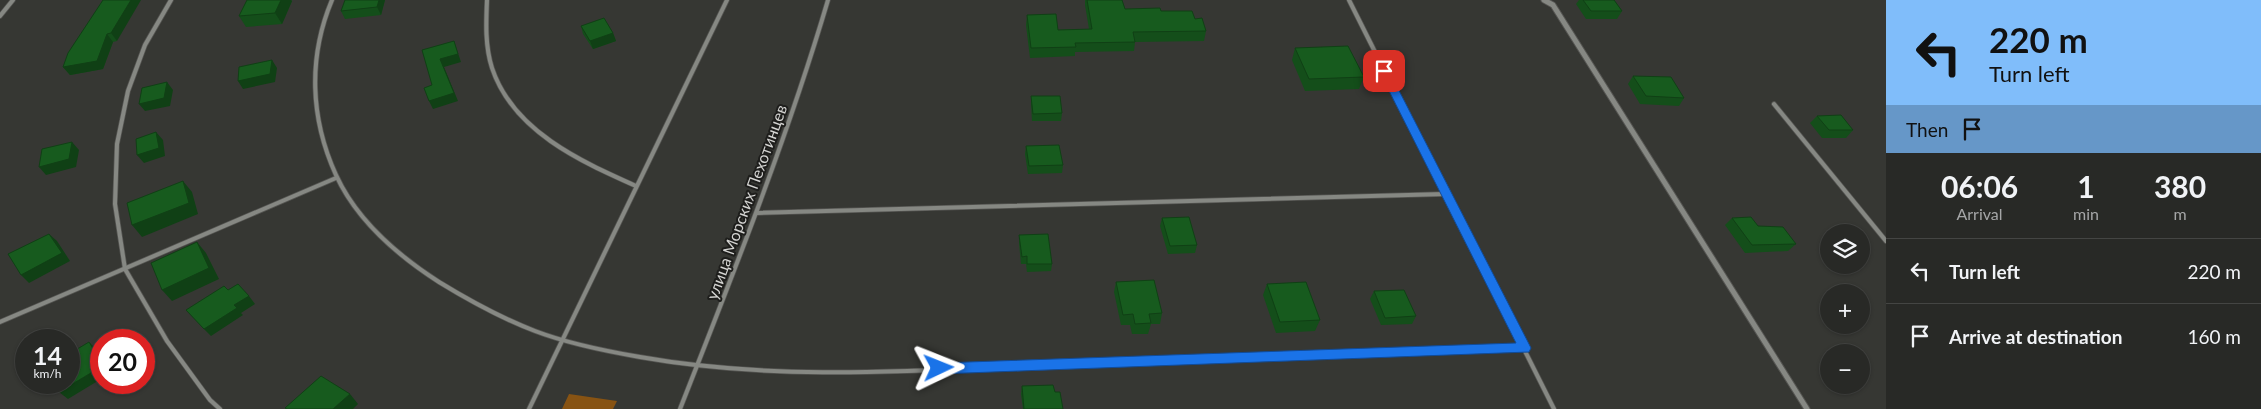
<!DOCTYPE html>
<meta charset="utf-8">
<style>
body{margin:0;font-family:Lato,sans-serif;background:#343532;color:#f1f3f6;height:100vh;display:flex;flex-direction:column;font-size:19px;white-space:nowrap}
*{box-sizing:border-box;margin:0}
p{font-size:16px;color:#a5a6a7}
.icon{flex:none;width:28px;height:28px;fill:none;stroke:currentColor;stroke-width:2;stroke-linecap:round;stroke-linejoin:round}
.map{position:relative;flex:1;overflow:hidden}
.side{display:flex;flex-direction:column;background:#282926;width:375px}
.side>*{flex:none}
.top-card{background:#80bdfa;color:#111;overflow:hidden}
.fabs{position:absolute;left:1820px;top:224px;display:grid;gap:10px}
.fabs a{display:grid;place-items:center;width:50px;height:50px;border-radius:50%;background:#282926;box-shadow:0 1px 4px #0004,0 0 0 1px #444543;font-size:25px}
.speed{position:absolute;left:15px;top:329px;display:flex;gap:10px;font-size:25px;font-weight:700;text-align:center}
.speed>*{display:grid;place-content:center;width:65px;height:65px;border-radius:50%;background:#282926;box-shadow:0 1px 4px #0004,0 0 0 1px #444543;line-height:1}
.speed small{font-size:12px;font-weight:400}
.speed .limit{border:8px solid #d22;background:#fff;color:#111}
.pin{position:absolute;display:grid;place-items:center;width:42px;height:42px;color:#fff;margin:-21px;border-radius:10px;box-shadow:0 2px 8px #0006}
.me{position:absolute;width:55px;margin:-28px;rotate:88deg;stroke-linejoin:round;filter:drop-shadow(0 0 4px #0008)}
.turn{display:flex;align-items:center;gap:18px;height:105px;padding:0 20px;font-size:22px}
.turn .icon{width:65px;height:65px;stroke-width:2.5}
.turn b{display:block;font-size:35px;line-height:42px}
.then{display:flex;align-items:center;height:48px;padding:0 20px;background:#0003;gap:10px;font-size:19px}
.eta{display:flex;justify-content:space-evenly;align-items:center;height:85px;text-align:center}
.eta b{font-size:30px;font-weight:700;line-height:35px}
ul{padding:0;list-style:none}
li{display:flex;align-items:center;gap:15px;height:65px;padding:0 20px;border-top:1px solid #444543}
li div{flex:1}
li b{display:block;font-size:19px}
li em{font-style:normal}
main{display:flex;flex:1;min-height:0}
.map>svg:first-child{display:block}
.green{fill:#875313}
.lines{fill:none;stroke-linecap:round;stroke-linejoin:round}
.service-casing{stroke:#555552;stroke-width:5.5}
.minor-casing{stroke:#555552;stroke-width:7}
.service{stroke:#868883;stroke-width:4}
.minor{stroke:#868883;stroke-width:5}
.wall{fill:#144e1a}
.shaded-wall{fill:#104015}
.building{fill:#175b1e;stroke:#104015}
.route{fill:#1a73e8;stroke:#114b97}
.labels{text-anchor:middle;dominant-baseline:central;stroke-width:4;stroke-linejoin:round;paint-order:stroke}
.street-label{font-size:16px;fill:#d4d4d2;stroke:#1e1e1c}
</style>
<main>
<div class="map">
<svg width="1886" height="409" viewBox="0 0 1886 409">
<rect width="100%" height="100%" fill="#363733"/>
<!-- green -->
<path class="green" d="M569,394L617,401L613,409H562Z"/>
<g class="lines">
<defs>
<g id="service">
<path d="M171,0L145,45L128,91L117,144L115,204L125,269L167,341L210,400L220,409"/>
<path d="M332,0C308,57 310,118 336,175C357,221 397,255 439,282C470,301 501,318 535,331C569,344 605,351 640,357C792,384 947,368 1100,363C1242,358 1383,353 1525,348"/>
<path d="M487,0C486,23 485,46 492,68C513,131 580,161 636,186"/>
<path d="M1349,0L1554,409"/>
<path d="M0,16L13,0"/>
<path d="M1774,104L1886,241"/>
<path d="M757,213L1445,194"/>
<path d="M0,322L336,178"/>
<path d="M529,409L727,0"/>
<path d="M680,409C733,274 787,139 828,0"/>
</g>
<path id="minor" d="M1544,0L1553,5L1807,409"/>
</defs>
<!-- service casing -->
<use href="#service" class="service-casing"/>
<!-- minor casing -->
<use href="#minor" class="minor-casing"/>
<!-- service -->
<use href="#service" class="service"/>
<!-- minor -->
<use href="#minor" class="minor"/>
</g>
<!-- wall -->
<g class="wall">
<path d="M103,0L117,41L113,42L103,69L70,75L63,67Z"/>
<path d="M247,0H291L292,1L282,24L246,27L239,16Z"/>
<path d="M385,0L381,15L345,19L341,11Z"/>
<path d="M1085,0H1122L1125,9L1161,11L1195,19L1206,31L1204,41L1135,42L1134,51L1075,52V56L1030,58L1026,25L1027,15L1058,30L1089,29L1085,5Z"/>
<path d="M1579,0H1614L1622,11L1617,19H1586L1576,4Z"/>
<path d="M581,26L613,33L616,41L593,49L583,34Z"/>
<path d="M1295,48L1364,77L1359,89L1305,91L1292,60Z"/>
<path d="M1633,76L1684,98L1679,106L1640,104L1628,84Z"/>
<path d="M1031,96L1062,113L1061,121H1032L1031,104Z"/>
<path d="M1817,116L1853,130L1846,138H1822L1810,123Z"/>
<path d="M1026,146L1063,165L1062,173L1028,174L1025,154Z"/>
<path d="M1162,218L1197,245L1195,253L1168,254L1160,226Z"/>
<path d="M1732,218L1758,226L1796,244L1788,251L1745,253L1725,225Z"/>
<path d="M1019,235L1052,264L1051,271L1027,272L1026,264H1021L1019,243Z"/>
<path d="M1116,282L1162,313L1160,324H1151L1148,334H1132L1130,325H1121L1114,292Z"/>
<path d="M1267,284L1320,320L1315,331L1276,333L1263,295Z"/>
<path d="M1374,291L1416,316L1412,324L1381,325L1370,299Z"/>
<path d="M1022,386L1055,392L1063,409H1023L1021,394Z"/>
</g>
<!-- shaded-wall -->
<g class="shaded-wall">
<path d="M131,0H141L117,41L111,33Z"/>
<path d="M281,0H291L292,1L282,24L275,13Z"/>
<path d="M379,0H385L381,15L377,7Z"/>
<path d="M613,33L616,41L593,49L590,41Z"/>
<path d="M107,34L113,42L103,69L70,75L63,67Z"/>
<path d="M454,41L461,62L444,67L458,101L433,109L429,101L440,59Z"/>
<path d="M272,60L277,68L275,82L243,89L238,81Z"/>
<path d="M167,82L173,90L170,106L145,111L139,104Z"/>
<path d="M156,132L163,140L165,156L144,163L137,155Z"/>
<path d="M72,142L79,150L76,167L46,175L39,167Z"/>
<path d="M183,181L192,192L198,214L142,237L132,225Z"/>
<path d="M49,234L57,241L70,261L29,283L21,275Z"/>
<path d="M197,242L206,253L219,279L172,301L162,290Z"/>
<path d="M249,296L255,304L241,313L243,315L211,336L204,329L234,305Z"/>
<path d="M89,342L97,350L101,356V362Z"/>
<path d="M101,367V379L68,399L59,392Z"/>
<path d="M350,394L358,404L353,409H333Z"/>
</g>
<!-- building -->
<g class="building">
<path d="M103,0H131L111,33L107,34L97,61L63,67L68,53Z"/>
<path d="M247,0H281L275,13L239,16Z"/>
<path d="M345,0H379L377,7L341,11Z"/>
<path d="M1087,0H1122L1125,9L1160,8L1161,11H1192L1195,19L1202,18L1206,31L1133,32L1135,42L1075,43L1076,47L1031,48L1027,15L1056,14L1058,30L1092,29Z"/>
<path d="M1583,0H1614L1622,11H1591Z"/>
<path d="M604,18L613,33L590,41L581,26Z"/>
<path d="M454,41L458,54L440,59L454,93L429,101L424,88L432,85L422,50Z"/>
<path d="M1348,46L1364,77L1309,79L1295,48Z"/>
<path d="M272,60L270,74L238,81L239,67Z"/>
<path d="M1633,76L1671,77L1684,98L1646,96Z"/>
<path d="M167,82L164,98L139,104L142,88Z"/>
<path d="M1031,96H1060L1062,113L1033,114Z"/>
<path d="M1841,115L1853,130H1829L1817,116Z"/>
<path d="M156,132L159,148L137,155L136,139Z"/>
<path d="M72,142L69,159L39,167L42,149Z"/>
<path d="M1059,145L1063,165L1029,166L1026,146Z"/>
<path d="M183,181L189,203L132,225L127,203Z"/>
<path d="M1189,217L1197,245L1170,246L1162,218Z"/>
<path d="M1751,217L1758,226L1783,227L1796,244L1752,245L1732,218Z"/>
<path d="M49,234L62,253L21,275L8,254Z"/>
<path d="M1048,234L1052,264H1027V256L1022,257L1019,235Z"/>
<path d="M197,242L209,268L162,290L151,263Z"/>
<path d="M1154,280L1162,313L1149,314L1151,323L1135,324L1133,314L1123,315L1116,282Z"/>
<path d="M1306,282L1320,320L1280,322L1267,284Z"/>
<path d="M238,284L249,296L234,305L237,308L204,329L186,310L224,286L228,290Z"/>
<path d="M1404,290L1416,316L1385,318L1374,291Z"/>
<path d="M89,342L101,362V367L59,392L54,382H69V354Z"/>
<path d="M321,376L350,394L333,409H287L285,408Z"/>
<path d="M1053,385L1055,392H1060L1063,409H1024L1022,386Z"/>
</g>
<!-- route -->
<path class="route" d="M1384,67L1389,71L1529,344L1531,348L1529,352L939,374L934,372L932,368L934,364L939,363L1516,343L1379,71Z"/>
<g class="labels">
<!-- street labels -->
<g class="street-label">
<text transform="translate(746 202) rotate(-70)">улица Морских Пехотинцев</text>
</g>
</g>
</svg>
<div class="fabs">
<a><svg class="icon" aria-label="layers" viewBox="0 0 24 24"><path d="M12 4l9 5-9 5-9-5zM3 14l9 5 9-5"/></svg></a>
<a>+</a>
<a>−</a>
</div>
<div class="speed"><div>14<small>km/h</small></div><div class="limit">20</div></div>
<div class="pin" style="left:1384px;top:71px;background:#d93025"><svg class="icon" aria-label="arrive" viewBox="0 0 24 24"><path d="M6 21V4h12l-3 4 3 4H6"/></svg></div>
<svg class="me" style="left:939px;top:368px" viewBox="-20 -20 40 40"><path d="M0-17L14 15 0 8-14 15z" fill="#1a73e8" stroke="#fff" stroke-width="4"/></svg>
</div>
<section class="side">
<div class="top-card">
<div class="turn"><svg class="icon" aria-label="left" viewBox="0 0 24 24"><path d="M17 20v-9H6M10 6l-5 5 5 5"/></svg><div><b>220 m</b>Turn left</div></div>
<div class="then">Then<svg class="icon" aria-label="arrive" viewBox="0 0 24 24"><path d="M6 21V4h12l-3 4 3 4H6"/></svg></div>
</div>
<div class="eta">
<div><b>06:06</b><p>Arrival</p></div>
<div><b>1</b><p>min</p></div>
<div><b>380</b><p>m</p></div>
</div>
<ul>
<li><svg class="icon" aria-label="left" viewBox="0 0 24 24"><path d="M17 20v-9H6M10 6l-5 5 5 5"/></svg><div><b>Turn left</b></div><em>220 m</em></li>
<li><svg class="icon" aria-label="arrive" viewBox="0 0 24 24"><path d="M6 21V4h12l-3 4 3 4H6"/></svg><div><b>Arrive at destination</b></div><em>160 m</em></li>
</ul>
</section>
</main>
